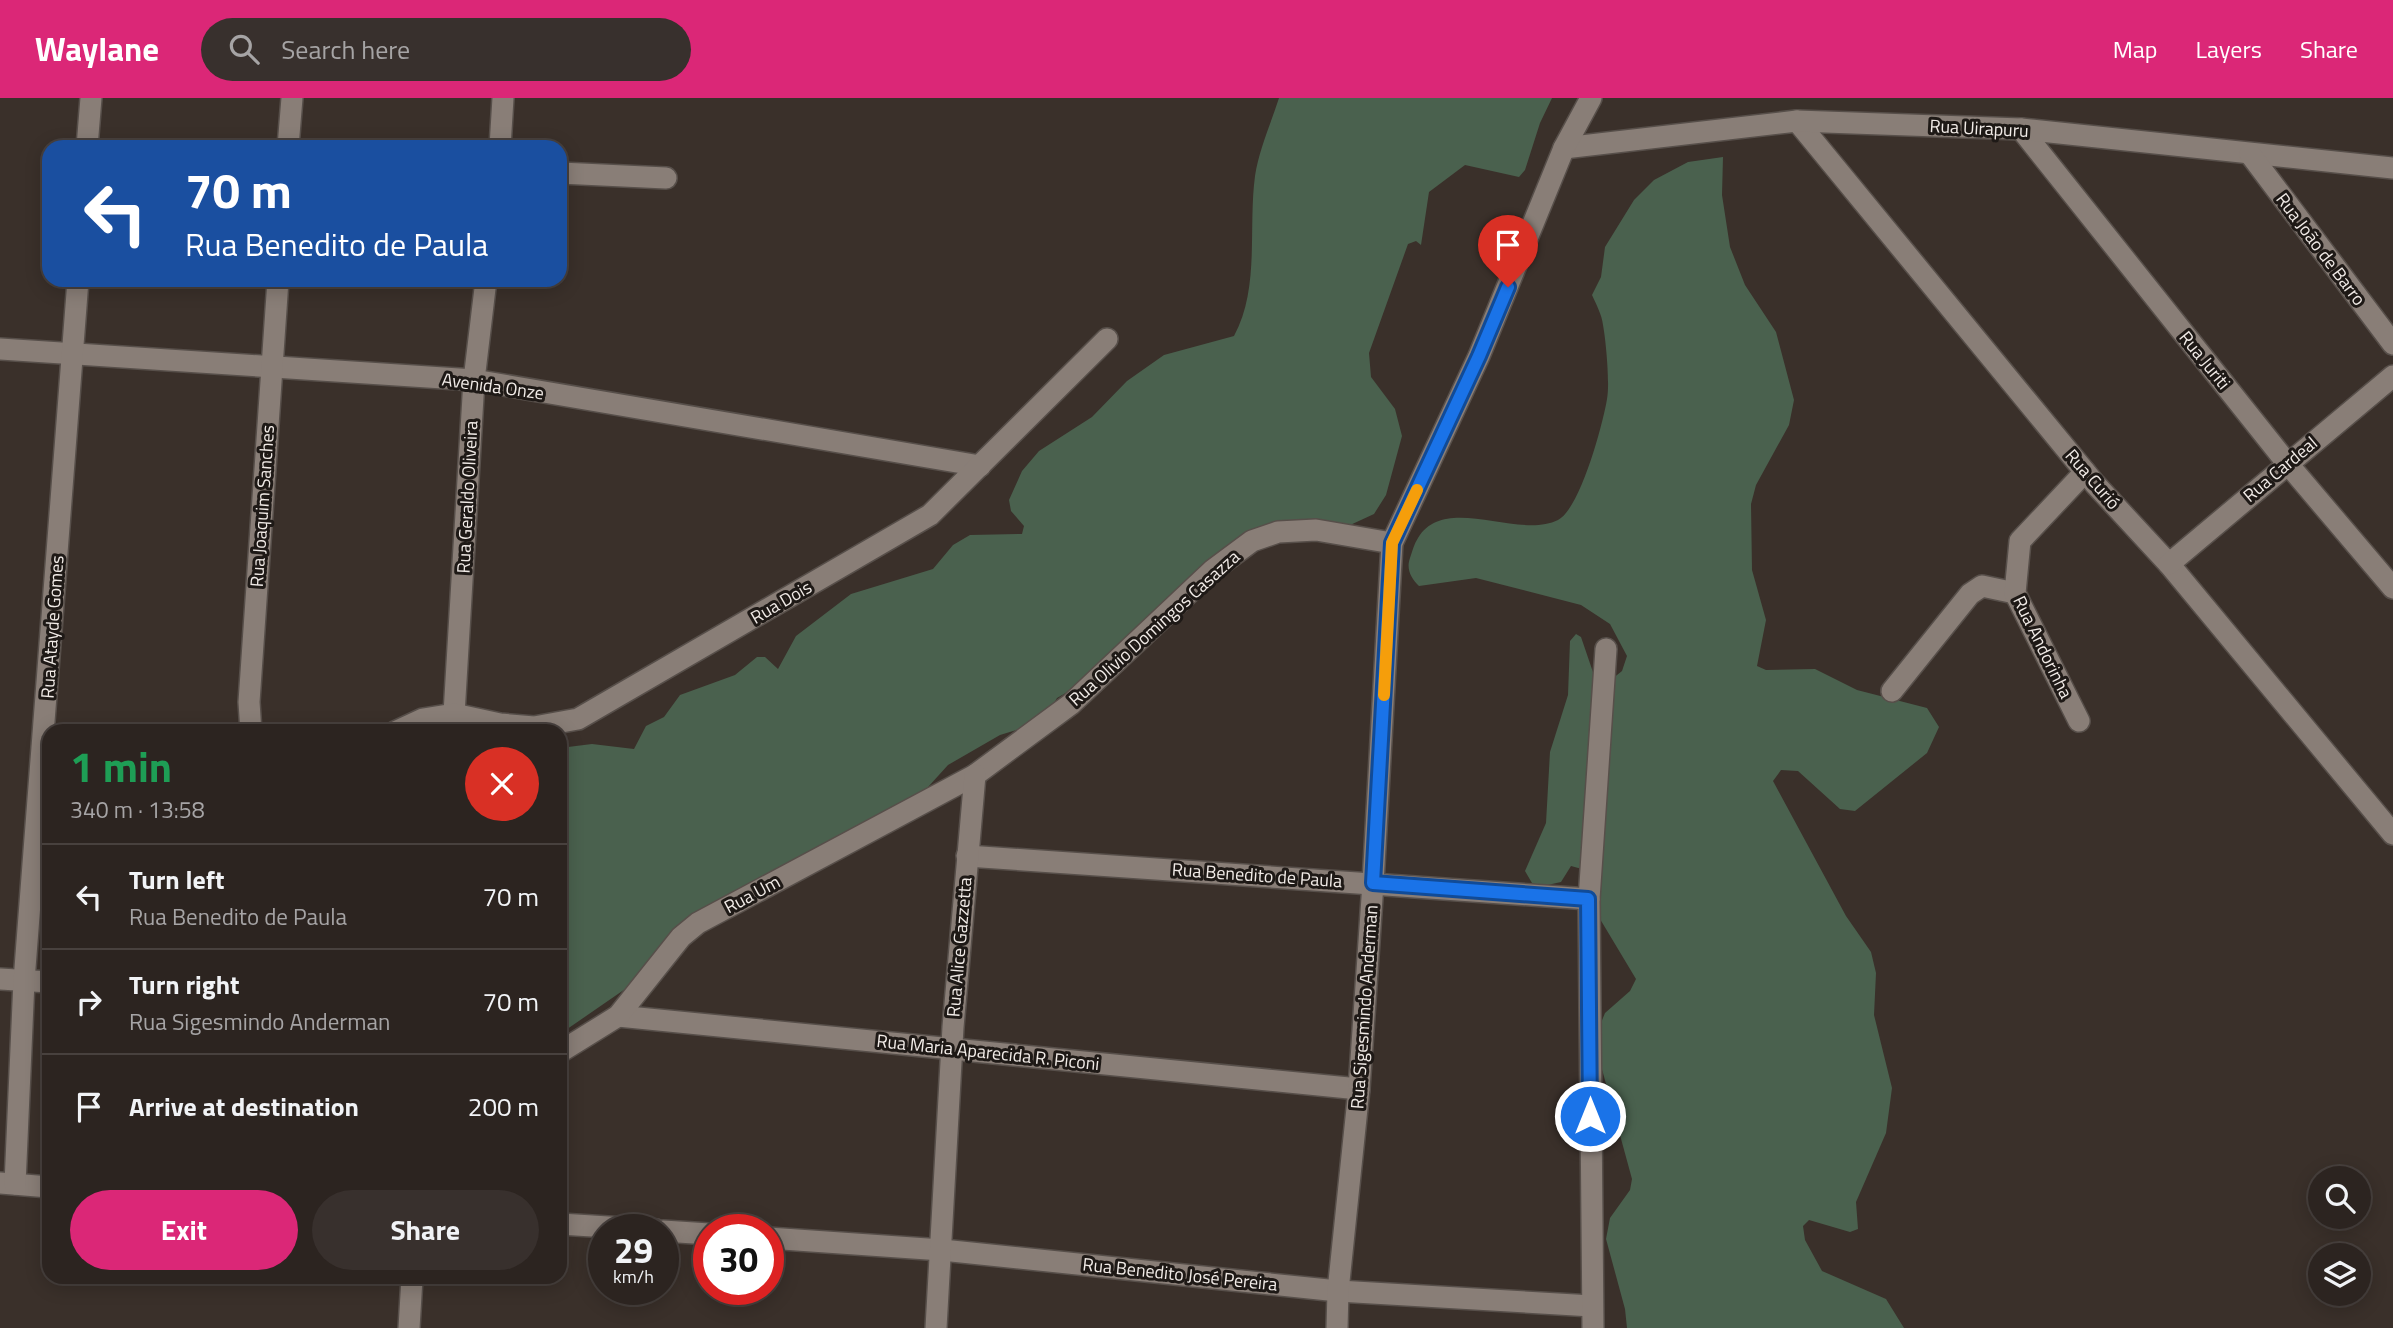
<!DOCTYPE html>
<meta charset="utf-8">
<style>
body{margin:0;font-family:"Titillium Web",sans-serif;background:#38302d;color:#f1f3f6;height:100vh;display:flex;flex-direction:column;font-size:26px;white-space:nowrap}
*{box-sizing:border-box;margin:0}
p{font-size:23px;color:#a6a4a5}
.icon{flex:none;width:38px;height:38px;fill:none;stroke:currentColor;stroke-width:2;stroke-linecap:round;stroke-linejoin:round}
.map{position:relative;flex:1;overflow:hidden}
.panel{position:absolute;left:42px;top:626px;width:525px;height:560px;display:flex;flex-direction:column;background:#2c2420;border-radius:21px;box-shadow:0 4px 18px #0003,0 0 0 2px #48413e}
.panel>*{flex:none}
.guide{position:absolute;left:42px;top:42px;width:525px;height:147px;border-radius:21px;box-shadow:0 4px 18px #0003,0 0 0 2px #48413e;background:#1a4fa0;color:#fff;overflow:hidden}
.tools{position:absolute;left:2308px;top:1068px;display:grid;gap:14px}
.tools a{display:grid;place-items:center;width:63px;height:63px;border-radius:50%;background:#2c2420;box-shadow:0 4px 18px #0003,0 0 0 2px #48413e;font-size:35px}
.speed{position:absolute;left:588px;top:1116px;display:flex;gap:14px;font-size:35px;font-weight:700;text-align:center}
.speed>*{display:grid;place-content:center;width:91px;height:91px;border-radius:50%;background:#2c2420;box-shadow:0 4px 18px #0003,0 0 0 2px #48413e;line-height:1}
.speed small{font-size:18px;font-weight:400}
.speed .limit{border:10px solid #d22;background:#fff;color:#111}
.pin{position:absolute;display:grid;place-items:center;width:60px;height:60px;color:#fff;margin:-72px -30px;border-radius:50% 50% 50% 0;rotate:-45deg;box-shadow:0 0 7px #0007}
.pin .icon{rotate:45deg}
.me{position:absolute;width:77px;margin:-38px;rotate:0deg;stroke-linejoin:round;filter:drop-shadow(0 0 5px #0008)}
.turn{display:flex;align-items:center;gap:24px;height:147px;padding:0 28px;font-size:32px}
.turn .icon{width:91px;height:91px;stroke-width:2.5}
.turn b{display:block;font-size:49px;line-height:60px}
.round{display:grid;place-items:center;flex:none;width:74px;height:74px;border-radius:37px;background:#38302d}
.headline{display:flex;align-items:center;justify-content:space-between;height:119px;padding:0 28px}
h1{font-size:42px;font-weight:700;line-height:52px;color:#1e9e55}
.action{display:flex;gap:14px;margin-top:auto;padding:14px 28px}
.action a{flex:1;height:80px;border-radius:42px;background:#db2777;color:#fff;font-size:28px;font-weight:700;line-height:80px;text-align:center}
.action a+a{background:#38302d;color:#f1f3f6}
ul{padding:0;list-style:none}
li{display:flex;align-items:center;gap:21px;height:105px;padding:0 28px;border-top:2px solid #48413e}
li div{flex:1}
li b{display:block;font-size:26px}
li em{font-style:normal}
header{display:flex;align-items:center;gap:42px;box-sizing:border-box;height:98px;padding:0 35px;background:#db2777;color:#fff}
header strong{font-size:33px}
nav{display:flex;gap:38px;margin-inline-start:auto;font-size:24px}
.search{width:490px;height:63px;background:#38302d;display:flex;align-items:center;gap:18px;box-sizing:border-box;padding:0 24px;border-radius:38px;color:#a6a4a5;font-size:26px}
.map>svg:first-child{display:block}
.green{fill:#4a614e}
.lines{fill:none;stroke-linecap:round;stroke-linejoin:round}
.minor-casing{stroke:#574f4a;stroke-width:24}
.minor{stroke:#897e77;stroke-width:21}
.route-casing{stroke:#114b97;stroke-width:18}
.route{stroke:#1a73e8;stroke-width:12}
.slow{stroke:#f59e0b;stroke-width:12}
.labels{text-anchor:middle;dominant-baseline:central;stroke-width:6;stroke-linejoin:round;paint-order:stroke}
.street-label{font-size:18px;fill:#f1ebe7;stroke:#1e1916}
</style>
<header>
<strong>Waylane</strong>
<div class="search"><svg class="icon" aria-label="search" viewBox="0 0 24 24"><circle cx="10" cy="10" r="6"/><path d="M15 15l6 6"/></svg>Search here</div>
<nav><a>Map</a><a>Layers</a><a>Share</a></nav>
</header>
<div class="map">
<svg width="2393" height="1230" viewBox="0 0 2393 1230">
<rect width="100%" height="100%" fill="#3a302a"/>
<!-- green -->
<g class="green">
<path d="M1279,0H1552L1540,25L1525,72L1519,79L1465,67L1429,94L1421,147L1416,143L1408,146L1369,255L1371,279L1395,311L1402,338L1386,397L1374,416L1348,428L1290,424L1090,581L1057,600L1043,624L1000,637L948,667L890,731L741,791L631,887L560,936V650L592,646L634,651L646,628L664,619L680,597L735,577L757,559H765L778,571L796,538L851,496L933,471L953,447L970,437L1022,436L1024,428L1011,413L1009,402L1022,373L1039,353L1092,319L1127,283L1164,257L1234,238C1260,190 1248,130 1255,78C1259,52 1271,25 1279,0Z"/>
<path d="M1723,59L1722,97L1730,149L1745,187L1776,234L1794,302L1789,327L1756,387L1751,406L1752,472L1766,522L1757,568L1766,572L1815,571L1857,592L1927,610L1939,629L1927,655L1855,713L1840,711L1798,673L1781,672L1773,683L1846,818L1871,854L1876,875L1874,917L1892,990L1886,1035L1856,1104L1858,1131L1850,1134L1809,1122L1803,1128L1805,1142L1822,1173L1886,1201L1904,1230H1627L1625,1211L1606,1141L1610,1120L1630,1092L1632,1081L1594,942L1605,915L1630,893L1636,881L1597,816L1582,771L1571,768L1561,784L1543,788L1532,785L1525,773L1546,725L1550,654L1568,597L1570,543L1576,536L1581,539L1596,583L1602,589L1622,573L1627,558L1610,526L1581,507L1476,480L1419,488C1411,480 1406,471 1410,460C1412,454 1414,446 1418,440C1445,395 1518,442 1558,422C1580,411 1603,326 1607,301C1610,286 1606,243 1603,227C1602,217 1596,206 1592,197L1601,179L1605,149L1634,102L1654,82L1688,64Z"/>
</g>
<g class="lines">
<defs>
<g id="minor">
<path d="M1797,23L2095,386L2169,466L2393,736"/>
<path d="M2021,31L2287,365L2393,490"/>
<path d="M87,49L91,0"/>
<path d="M288,49L292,0"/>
<path d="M500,49L503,0"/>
<path d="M1564,50L1797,23L2021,31L2393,70"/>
<path d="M2250,56L2393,246"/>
<path d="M560,75L666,80"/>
<path d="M0,251L474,282L980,368"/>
<path d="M2169,466L2393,278"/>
<path d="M1892,593L1970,496L1982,488L2015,495"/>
<path d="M454,616L474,282L486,182"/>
<path d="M2079,623L2015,495L2020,443L2085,374"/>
<path d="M251,634L249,604L278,182"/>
<path d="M395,634L423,621L454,616L500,626L534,629L578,621L930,417L1107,241"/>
<path d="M967,758L1589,801"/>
<path d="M0,881L49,884"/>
<path d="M618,918L1359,991"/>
<path d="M560,954L618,918L681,839L698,825L975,677L1071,606L1213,472L1252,443L1278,434L1316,432L1392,445"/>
<path d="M0,1085L49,1089"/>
<path d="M15,1086L24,883L78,182"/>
<path d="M560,1126L656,1132"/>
<path d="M663,1133L709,1136"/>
<path d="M768,1140L942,1152L1338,1193L1592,1208"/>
<path d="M409,1230L412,1180"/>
<path d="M936,1230L953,929L975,677"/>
<path d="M1337,1230L1338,1193L1359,991L1373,785L1392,445L1479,258L1564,50L1591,0"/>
<path d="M1593,1230L1589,801L1606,551"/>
</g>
</defs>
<!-- minor casing -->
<use href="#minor" class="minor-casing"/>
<!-- minor -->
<use href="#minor" class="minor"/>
</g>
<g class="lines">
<defs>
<path id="route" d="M1508,189L1479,258L1392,445L1373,785L1588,801L1590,1018"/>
</defs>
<!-- route casing -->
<use href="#route" class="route-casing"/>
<!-- route -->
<use href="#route" class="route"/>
<!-- slow -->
<path class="slow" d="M1384,597L1392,445L1417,392"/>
</g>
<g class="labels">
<!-- street labels -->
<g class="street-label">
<text transform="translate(1979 30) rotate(3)">Rua Uirapuru</text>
<text transform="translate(2321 151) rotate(53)">Rua João de Barro</text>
<text transform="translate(2205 262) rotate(51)">Rua Juriti</text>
<text transform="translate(493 288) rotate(8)">Avenida Onze</text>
<text transform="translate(2280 371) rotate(-40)">Rua Cardeal</text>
<text transform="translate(2093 381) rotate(49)">Rua Curió</text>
<text transform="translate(467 399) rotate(-87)">Rua Geraldo Oliveira</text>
<text transform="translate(262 408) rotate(-86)">Rua Joaquim Sanches</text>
<text transform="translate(781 504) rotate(-30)">Rua Dois</text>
<text transform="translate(52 529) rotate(-86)">Rua Atayde Gomes</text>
<text transform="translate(1154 530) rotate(-42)">Rua Olivio Domingos Casazza</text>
<text transform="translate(2043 549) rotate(64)">Rua Andorinha</text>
<text transform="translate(1257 777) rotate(4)">Rua Benedito de Paula</text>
<text transform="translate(752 796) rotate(-28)">Rua Um</text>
<text transform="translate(959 849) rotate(-85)">Rua Alice Gazzetta</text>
<text transform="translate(1364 909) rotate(-86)">Rua Sigesmindo Anderman</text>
<text transform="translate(988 954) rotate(6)">Rua Maria Aparecida R. Piconi</text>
<text transform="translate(1180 1176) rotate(6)">Rua Benedito José Pereira</text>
</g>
</g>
</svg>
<div class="tools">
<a><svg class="icon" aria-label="search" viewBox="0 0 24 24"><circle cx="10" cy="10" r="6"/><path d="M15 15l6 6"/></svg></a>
<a><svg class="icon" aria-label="layers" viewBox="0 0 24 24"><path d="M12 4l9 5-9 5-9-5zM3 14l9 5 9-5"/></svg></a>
</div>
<div class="speed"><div>29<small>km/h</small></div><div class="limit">30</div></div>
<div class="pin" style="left:1508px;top:189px;background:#d93025"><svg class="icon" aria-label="arrive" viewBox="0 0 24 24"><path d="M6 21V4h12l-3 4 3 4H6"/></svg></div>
<svg class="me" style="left:1590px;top:1018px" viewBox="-20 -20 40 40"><circle r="17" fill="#1a73e8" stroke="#fff" stroke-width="3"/><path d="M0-11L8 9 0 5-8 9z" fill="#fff"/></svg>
<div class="guide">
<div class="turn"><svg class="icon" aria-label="left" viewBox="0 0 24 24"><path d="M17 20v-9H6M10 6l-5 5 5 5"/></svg><div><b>70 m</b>Rua Benedito de Paula</div></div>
</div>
<section class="panel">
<div class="headline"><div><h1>1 min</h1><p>340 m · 13:58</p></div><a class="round" style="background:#d93025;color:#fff"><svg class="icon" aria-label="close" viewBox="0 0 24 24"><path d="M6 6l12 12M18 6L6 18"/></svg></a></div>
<ul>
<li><svg class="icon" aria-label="left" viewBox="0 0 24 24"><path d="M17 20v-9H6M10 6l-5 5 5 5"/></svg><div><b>Turn left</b><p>Rua Benedito de Paula</p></div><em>70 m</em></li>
<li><svg class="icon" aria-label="right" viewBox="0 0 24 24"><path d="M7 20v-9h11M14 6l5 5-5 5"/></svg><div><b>Turn right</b><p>Rua Sigesmindo Anderman</p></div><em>70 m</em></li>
<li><svg class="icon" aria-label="arrive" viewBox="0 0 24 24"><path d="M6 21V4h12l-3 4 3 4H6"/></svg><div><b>Arrive at destination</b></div><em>200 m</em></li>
</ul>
<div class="action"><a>Exit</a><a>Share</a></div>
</section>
</div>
